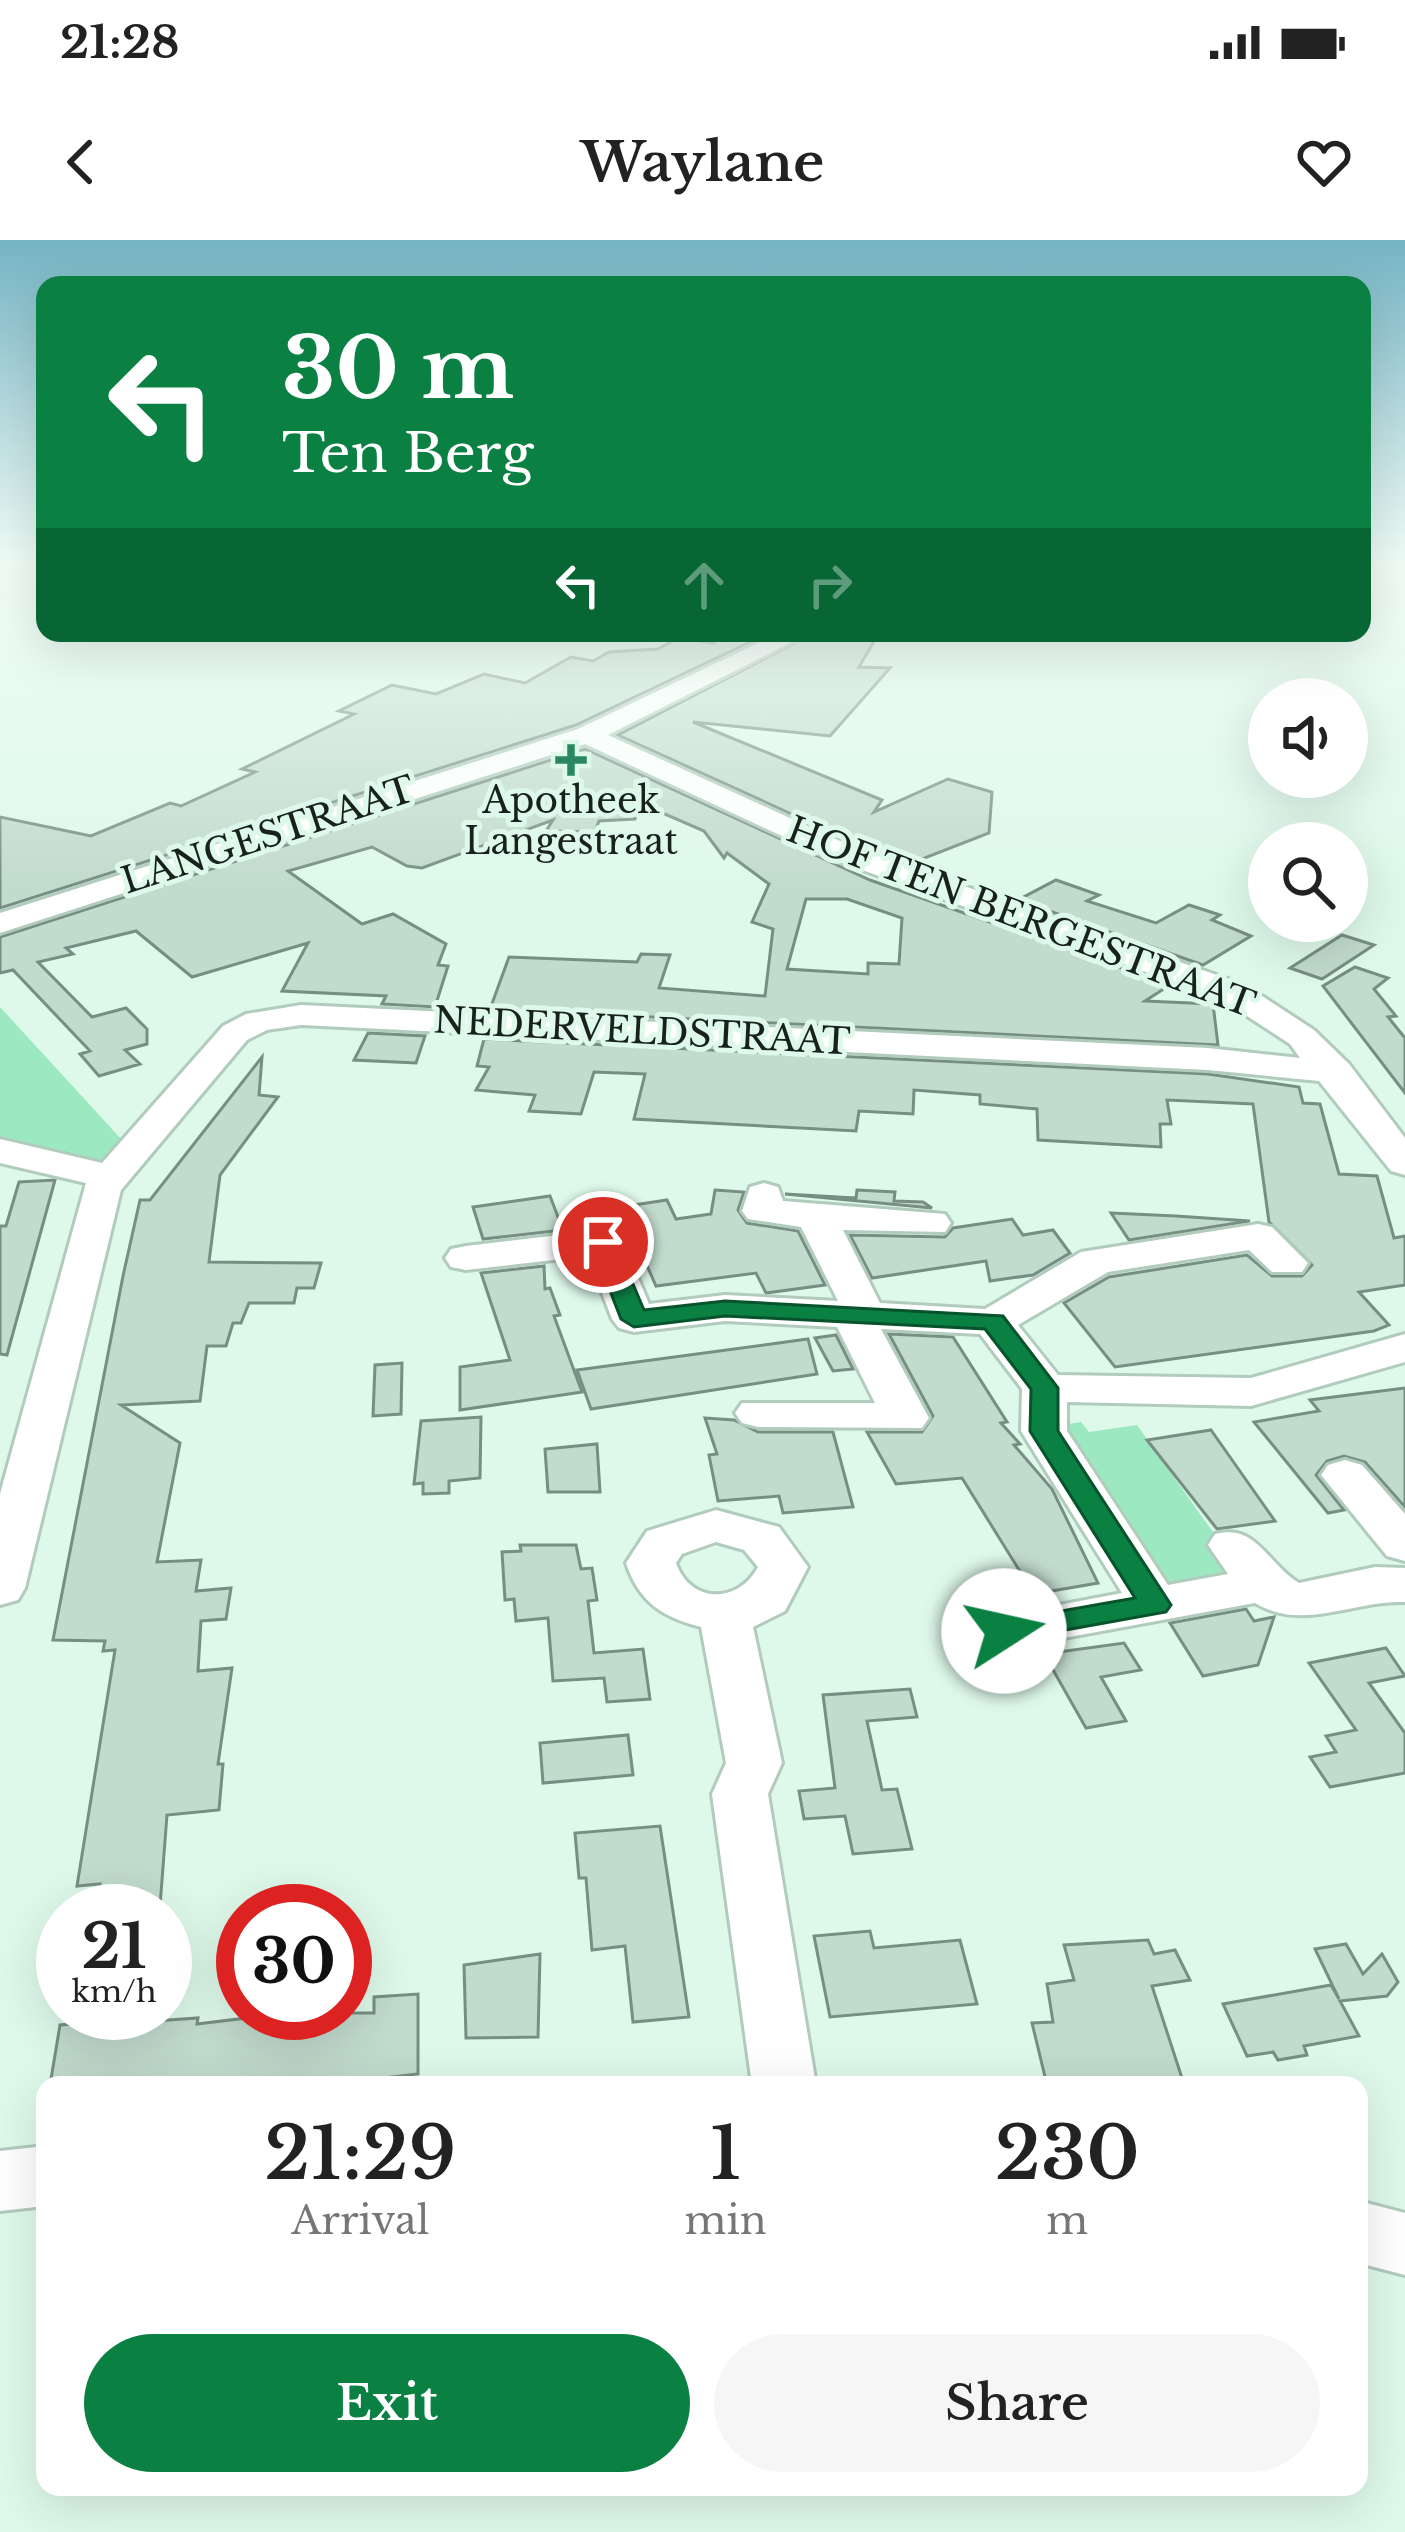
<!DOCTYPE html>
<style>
body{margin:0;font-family:"Libre Baskerville",serif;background:#f6f6f6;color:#222;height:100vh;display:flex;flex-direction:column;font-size:45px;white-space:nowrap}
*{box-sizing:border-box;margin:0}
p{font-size:39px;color:#767676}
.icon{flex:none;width:66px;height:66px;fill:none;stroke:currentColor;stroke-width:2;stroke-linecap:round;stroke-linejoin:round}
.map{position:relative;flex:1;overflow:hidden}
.drawer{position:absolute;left:36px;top:1836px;width:1332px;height:420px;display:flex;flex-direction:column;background:#fff;border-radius:24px;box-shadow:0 12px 48px #0002}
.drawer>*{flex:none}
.hud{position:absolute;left:36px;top:36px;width:1335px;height:366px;border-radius:24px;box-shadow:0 12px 48px #0002;background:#0b8043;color:#fff;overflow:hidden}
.controls{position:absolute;left:1248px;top:438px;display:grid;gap:24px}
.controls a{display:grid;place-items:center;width:120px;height:120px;border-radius:50%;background:#fff;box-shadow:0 12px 48px #0002;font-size:60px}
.speed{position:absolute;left:36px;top:1644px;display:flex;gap:24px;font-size:60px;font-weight:700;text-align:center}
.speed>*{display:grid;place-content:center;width:156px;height:156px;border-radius:50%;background:#fff;box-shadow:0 12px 48px #0002;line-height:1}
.speed small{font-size:30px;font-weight:400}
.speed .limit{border:18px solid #d22;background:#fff;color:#111}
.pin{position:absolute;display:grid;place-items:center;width:102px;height:102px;color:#fff;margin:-51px;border:6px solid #fff;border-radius:50%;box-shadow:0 3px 12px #0007}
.me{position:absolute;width:132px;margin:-66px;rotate:80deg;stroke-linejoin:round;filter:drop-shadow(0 0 9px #0008)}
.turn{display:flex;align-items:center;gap:42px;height:252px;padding:0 48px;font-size:54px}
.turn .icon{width:156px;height:156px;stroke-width:2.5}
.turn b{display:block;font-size:84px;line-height:102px}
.lanes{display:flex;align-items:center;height:114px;padding:0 48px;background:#0003;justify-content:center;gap:60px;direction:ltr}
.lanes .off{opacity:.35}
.eta{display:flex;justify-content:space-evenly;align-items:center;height:204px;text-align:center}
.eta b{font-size:72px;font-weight:600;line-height:84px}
.cta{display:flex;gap:24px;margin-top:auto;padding:24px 48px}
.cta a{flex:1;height:138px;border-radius:72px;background:#0b8043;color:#fff;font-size:48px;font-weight:600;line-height:138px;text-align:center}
.cta a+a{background:#f6f6f6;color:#222}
.status{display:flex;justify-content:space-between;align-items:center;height:84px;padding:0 60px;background:#fff;direction:ltr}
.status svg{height:33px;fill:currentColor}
header{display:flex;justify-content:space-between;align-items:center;height:156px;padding:0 48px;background:#fff;font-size:54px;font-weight:600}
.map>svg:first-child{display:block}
.green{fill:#9ce8c1}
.building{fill:#c1dbcd;stroke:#778f82;stroke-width:3;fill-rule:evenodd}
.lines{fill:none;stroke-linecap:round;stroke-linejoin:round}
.minor-casing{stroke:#b1cbbd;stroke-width:6}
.minor{fill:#fff;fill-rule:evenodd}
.route{fill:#0b8043;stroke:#07532c;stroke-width:3}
.poi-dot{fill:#298860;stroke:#def9ea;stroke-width:4.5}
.labels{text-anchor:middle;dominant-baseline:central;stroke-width:10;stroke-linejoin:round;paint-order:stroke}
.far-poi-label{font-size:36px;fill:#18221d;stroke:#def9ea}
.far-street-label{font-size:36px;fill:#18221d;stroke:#def9ea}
</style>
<div class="status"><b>21:28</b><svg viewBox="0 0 49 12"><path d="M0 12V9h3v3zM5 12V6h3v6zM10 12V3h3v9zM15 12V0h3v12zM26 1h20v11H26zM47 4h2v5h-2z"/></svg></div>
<header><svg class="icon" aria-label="back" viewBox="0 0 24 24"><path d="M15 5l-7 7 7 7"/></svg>Waylane<svg class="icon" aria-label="heart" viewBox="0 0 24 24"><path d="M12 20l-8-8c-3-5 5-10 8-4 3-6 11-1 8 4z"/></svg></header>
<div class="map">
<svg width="1405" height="2292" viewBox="0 0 1405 2292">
<rect width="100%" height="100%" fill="#def9ea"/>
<!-- green -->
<g class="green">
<path d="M0,767L134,913L110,937L0,914Z"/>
<path d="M1081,1182L1089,1192L1137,1185L1244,1336L1167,1351L1062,1185Z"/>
</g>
<!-- building -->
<g class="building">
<path d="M715,393H769L576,485L0,668V577L91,596L170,563L181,566L255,532L242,529L354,474L339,471L392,445L436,454L484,434L525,443L571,417L593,421L609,412L658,409L678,398L714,403Z"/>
<path d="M814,393L877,396L859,427L890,428L830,496L693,482L882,560L874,572L948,539L992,552L989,593L912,623L853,602L618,495Z"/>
<path d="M585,509L870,640L1170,745L1145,761L1213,764L1218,805L490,769L509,717L637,722L641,714L670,715L659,748L765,756L773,689L752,682L769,644L727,613L724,618L704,591L642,564L635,579L599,581L595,592L546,591L553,580L422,628L407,626L372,607L288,631L362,684L393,674L446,704L438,725L448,726L435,767L382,764L386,756L282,751L308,703L192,737L136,691L66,708L73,714L38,722L92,777L126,768L147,789V804L125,810L140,824L99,836L80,814L90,811L13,730L0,733V697ZM806,659H847L902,678L899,724L868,723V734L787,729Z"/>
<path d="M1056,640L1099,655L1087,661L1156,683L1189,665L1220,675L1212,680L1251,696L1203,725L1018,660Z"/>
<path d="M1342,695L1374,705L1322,739L1290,728Z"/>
<path d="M1355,727L1388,738L1374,749L1396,776L1388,777L1405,798V853L1323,746Z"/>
<path d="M368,793L425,796L416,823L354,820Z"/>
<path d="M484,799L1208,834L1299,847L1303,863L1320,864L1339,934L1377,936L1394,998L1405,996V1045L1359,1052L1389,1085L1374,1091L1115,1127L1064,1063L1109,1037L1247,1015L1272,1036H1302L1312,1025L1269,982L1253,864L1167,860L1171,884H1160L1161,907L1038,900L1037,869L980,864V855L914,850L913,874L859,871L856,891L634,879L645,834L594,832L581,874L529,871L535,855L476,850L489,827L477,826Z"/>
<path d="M262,817L259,855L278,857L220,935L209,1022L321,1023L314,1048H297L294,1063H249L241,1083H233L226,1106H207L200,1161L121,1165L180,1203L157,1322L201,1320L196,1351L231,1348L226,1379L201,1381L198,1431L232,1428L218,1524H223L219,1570L167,1575L160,1666L96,1671L100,1644L77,1646L115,1410L103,1411L105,1401L53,1400L123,1036L140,960H150Z"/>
<path d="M55,940L7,1115L0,1114V986H6L19,942Z"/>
<path d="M715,950L744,952L738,970L747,983L798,991L825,1045L766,1053L756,1033L656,1046L621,967L667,960L676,979L711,974Z"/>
<path d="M857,950L895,952L894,961L923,962L932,968L785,954L856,958Z"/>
<path d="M550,956L563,990L483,999L473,967Z"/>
<path d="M1111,973L1176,976L1250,981L1129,1000Z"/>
<path d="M1012,979L1023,995L1053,990L1070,1013L1033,1035L990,1041L986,1021L872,1038L850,995L945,997L953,988Z"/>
<path d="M544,1026L545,1049L550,1048L560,1075L554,1076L582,1152L460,1170V1127L510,1120L481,1033Z"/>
<path d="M889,1094L953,1097L1007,1182L1001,1183L1020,1204L1014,1205L1052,1249L1098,1343L1034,1354L962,1238L896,1244L867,1192H922L933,1176Z"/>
<path d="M836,1095L853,1129L833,1131L815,1098Z"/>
<path d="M808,1099L817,1134L591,1169L577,1130Z"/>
<path d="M402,1123L401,1174L373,1176L375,1125Z"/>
<path d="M1405,1148V1267L1365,1222L1344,1216L1327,1221L1316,1235L1344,1270L1328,1273L1254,1182L1319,1171L1310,1160Z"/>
<path d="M481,1177L480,1238L449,1241V1253L423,1254V1243L414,1244L421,1181Z"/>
<path d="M705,1178L734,1180L758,1192H833L853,1267L783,1273L779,1256L718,1261L709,1215L717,1214Z"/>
<path d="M1211,1190L1275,1281L1217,1289L1147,1200Z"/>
<path d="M597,1204L600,1252H548L545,1209Z"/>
<path d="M520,1305H576L581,1329L592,1328L597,1360L588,1361L594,1413L643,1409L650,1459L607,1462L604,1438L553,1441L548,1378L516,1381L514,1359L505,1360L502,1312L521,1311Z"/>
<path d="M1246,1369L1254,1381L1274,1377L1258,1425L1203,1436L1170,1383Z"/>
<path d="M1124,1403L1141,1430L1101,1437L1126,1481L1086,1488L1044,1414Z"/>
<path d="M1386,1408L1405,1436L1369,1443L1405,1493V1533L1330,1547L1310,1517L1336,1512L1326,1496L1356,1490L1309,1423Z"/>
<path d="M910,1449L917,1477L867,1481L882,1550L897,1549L912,1609L853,1614L845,1576L804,1579L799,1551L835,1548L823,1455Z"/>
<path d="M628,1495L633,1535L543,1543L540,1503Z"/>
<path d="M660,1586L689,1777L633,1782L625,1706L592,1710L586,1638H579L575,1593Z"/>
<path d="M870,1691L874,1708L960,1700L977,1764L830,1777L814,1696Z"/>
<path d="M1148,1700L1154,1714L1175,1710L1190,1740L1152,1746L1182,1838L1047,1845L1032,1783L1053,1782L1047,1744L1074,1740L1064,1705Z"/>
<path d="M1346,1704L1363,1734L1382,1714L1398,1742L1387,1756L1340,1761L1359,1796L1304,1806L1307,1815L1278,1820L1273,1812L1247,1816L1223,1764L1331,1745L1339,1759L1315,1709Z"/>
<path d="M540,1714L538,1797L466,1798L464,1725Z"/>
<path d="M418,1754V1834L323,1845H50L60,1785L86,1783L87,1773H156L155,1781L198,1778L197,1784L288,1773H374V1757Z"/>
</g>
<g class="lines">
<defs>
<g id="minor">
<path d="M779,393H810L608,495L851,606L1245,745L1314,790L1349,824L1405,898V935L1391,931L1319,841L1208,830L301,785L267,790L247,800L121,950L25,1348L18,1360L0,1365V1254L86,943L0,923V899L102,923L223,786L246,774L301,765L1208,808L1300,818L1290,804L1221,759L829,618L585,504L0,693V673L578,489Z"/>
<path d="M764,943L778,947L783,961L945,974L951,983L945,992L843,990L880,1063L985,1069L1081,1012L1258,984L1272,987L1308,1023L1302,1032H1272L1249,1010L1108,1032L1018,1085L1058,1135L1251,1138L1405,1094V1122L1251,1166L1067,1162V1191L1168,1345L1228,1334L1208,1305L1215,1294C1257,1283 1267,1324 1299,1343L1375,1327L1405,1328V1362C1353,1360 1303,1392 1255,1363L1004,1409L986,1403L978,1391L986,1379L1122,1353L1021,1191L1022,1149L980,1094L881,1089L929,1178L922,1188L758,1187L742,1183L735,1173L742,1163H875L837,1087L725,1081L634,1092L619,1088L612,1079L588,1016L466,1030L451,1027L445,1018L451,1009L466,1006L603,990L617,993L623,1002L649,1064L725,1055L838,1061L801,987L748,979L742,971L750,947Z"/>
<path d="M1345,1220L1362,1225L1405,1274V1321L1387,1316L1321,1235L1328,1225Z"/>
<path d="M716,1270L779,1287L808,1327L785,1371L753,1387L782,1523L768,1554L816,1845H752L712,1554L726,1523L701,1387C662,1377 639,1362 626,1323L647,1291ZM716,1302L744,1310L758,1327C739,1363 691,1365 676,1323L682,1314Z"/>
<path d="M45,1906V1966L0,1971V1911Z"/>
<path d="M1359,1961L1405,1973V2035L1359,2023Z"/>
</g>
</defs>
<!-- minor casing -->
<use href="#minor" class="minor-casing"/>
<!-- minor -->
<use href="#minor" class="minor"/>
</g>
<!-- sky -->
<linearGradient id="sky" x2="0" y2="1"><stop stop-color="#75b4c4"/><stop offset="0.5" stop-color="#f0fcf6"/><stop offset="1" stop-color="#f0fcf6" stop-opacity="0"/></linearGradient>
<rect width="1405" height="646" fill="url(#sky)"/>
<!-- route -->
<path class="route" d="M603,994L615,1002L644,1070L725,1061L1003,1076L1058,1148V1191L1171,1365L1166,1372L1004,1401L993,1398L988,1391L993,1383L1135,1358L1030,1191L1031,1149L985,1089L725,1076L634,1087L621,1079L591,1002Z"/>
<!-- markers -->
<path class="poi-dot" d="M565 502h12v12h12v12h-12v12h-12v-12h-12v-12h12z"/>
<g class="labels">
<!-- far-poi labels -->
<g class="far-poi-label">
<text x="571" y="560">Apotheek<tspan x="571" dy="41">Langestraat</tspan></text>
</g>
<!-- far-street labels -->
<g class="far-street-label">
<text transform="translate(268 595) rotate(-18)">LANGESTRAAT</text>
<text transform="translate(1021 677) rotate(21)">HOF TEN BERGESTRAAT</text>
<text transform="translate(642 791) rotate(3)">NEDERVELDSTRAAT</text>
</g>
</g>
</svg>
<div class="controls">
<a><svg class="icon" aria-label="sound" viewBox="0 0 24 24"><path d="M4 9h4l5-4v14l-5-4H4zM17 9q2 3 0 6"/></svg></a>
<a><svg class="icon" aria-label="search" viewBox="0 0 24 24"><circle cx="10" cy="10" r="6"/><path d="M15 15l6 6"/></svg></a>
</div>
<div class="speed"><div>21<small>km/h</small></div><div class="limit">30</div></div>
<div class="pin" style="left:603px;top:1002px;background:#d93025"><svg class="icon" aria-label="arrive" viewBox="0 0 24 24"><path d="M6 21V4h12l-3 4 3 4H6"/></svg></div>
<svg class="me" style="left:1004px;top:1391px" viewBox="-20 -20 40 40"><circle r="19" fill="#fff"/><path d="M0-13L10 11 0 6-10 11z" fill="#0b8043"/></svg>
<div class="hud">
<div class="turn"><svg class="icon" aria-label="left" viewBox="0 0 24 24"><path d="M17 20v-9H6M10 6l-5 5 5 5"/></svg><div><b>30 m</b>Ten Berg</div></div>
<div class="lanes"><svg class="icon" aria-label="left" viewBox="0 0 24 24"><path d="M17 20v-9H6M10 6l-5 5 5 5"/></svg><svg class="icon off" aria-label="ahead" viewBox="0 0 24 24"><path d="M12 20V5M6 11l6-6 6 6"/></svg><svg class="icon off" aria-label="right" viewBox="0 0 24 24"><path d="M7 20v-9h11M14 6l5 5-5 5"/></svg></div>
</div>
<section class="drawer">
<div class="eta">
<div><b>21:29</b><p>Arrival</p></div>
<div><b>1</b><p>min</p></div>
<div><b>230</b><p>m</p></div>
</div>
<div class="cta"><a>Exit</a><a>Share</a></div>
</section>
</div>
